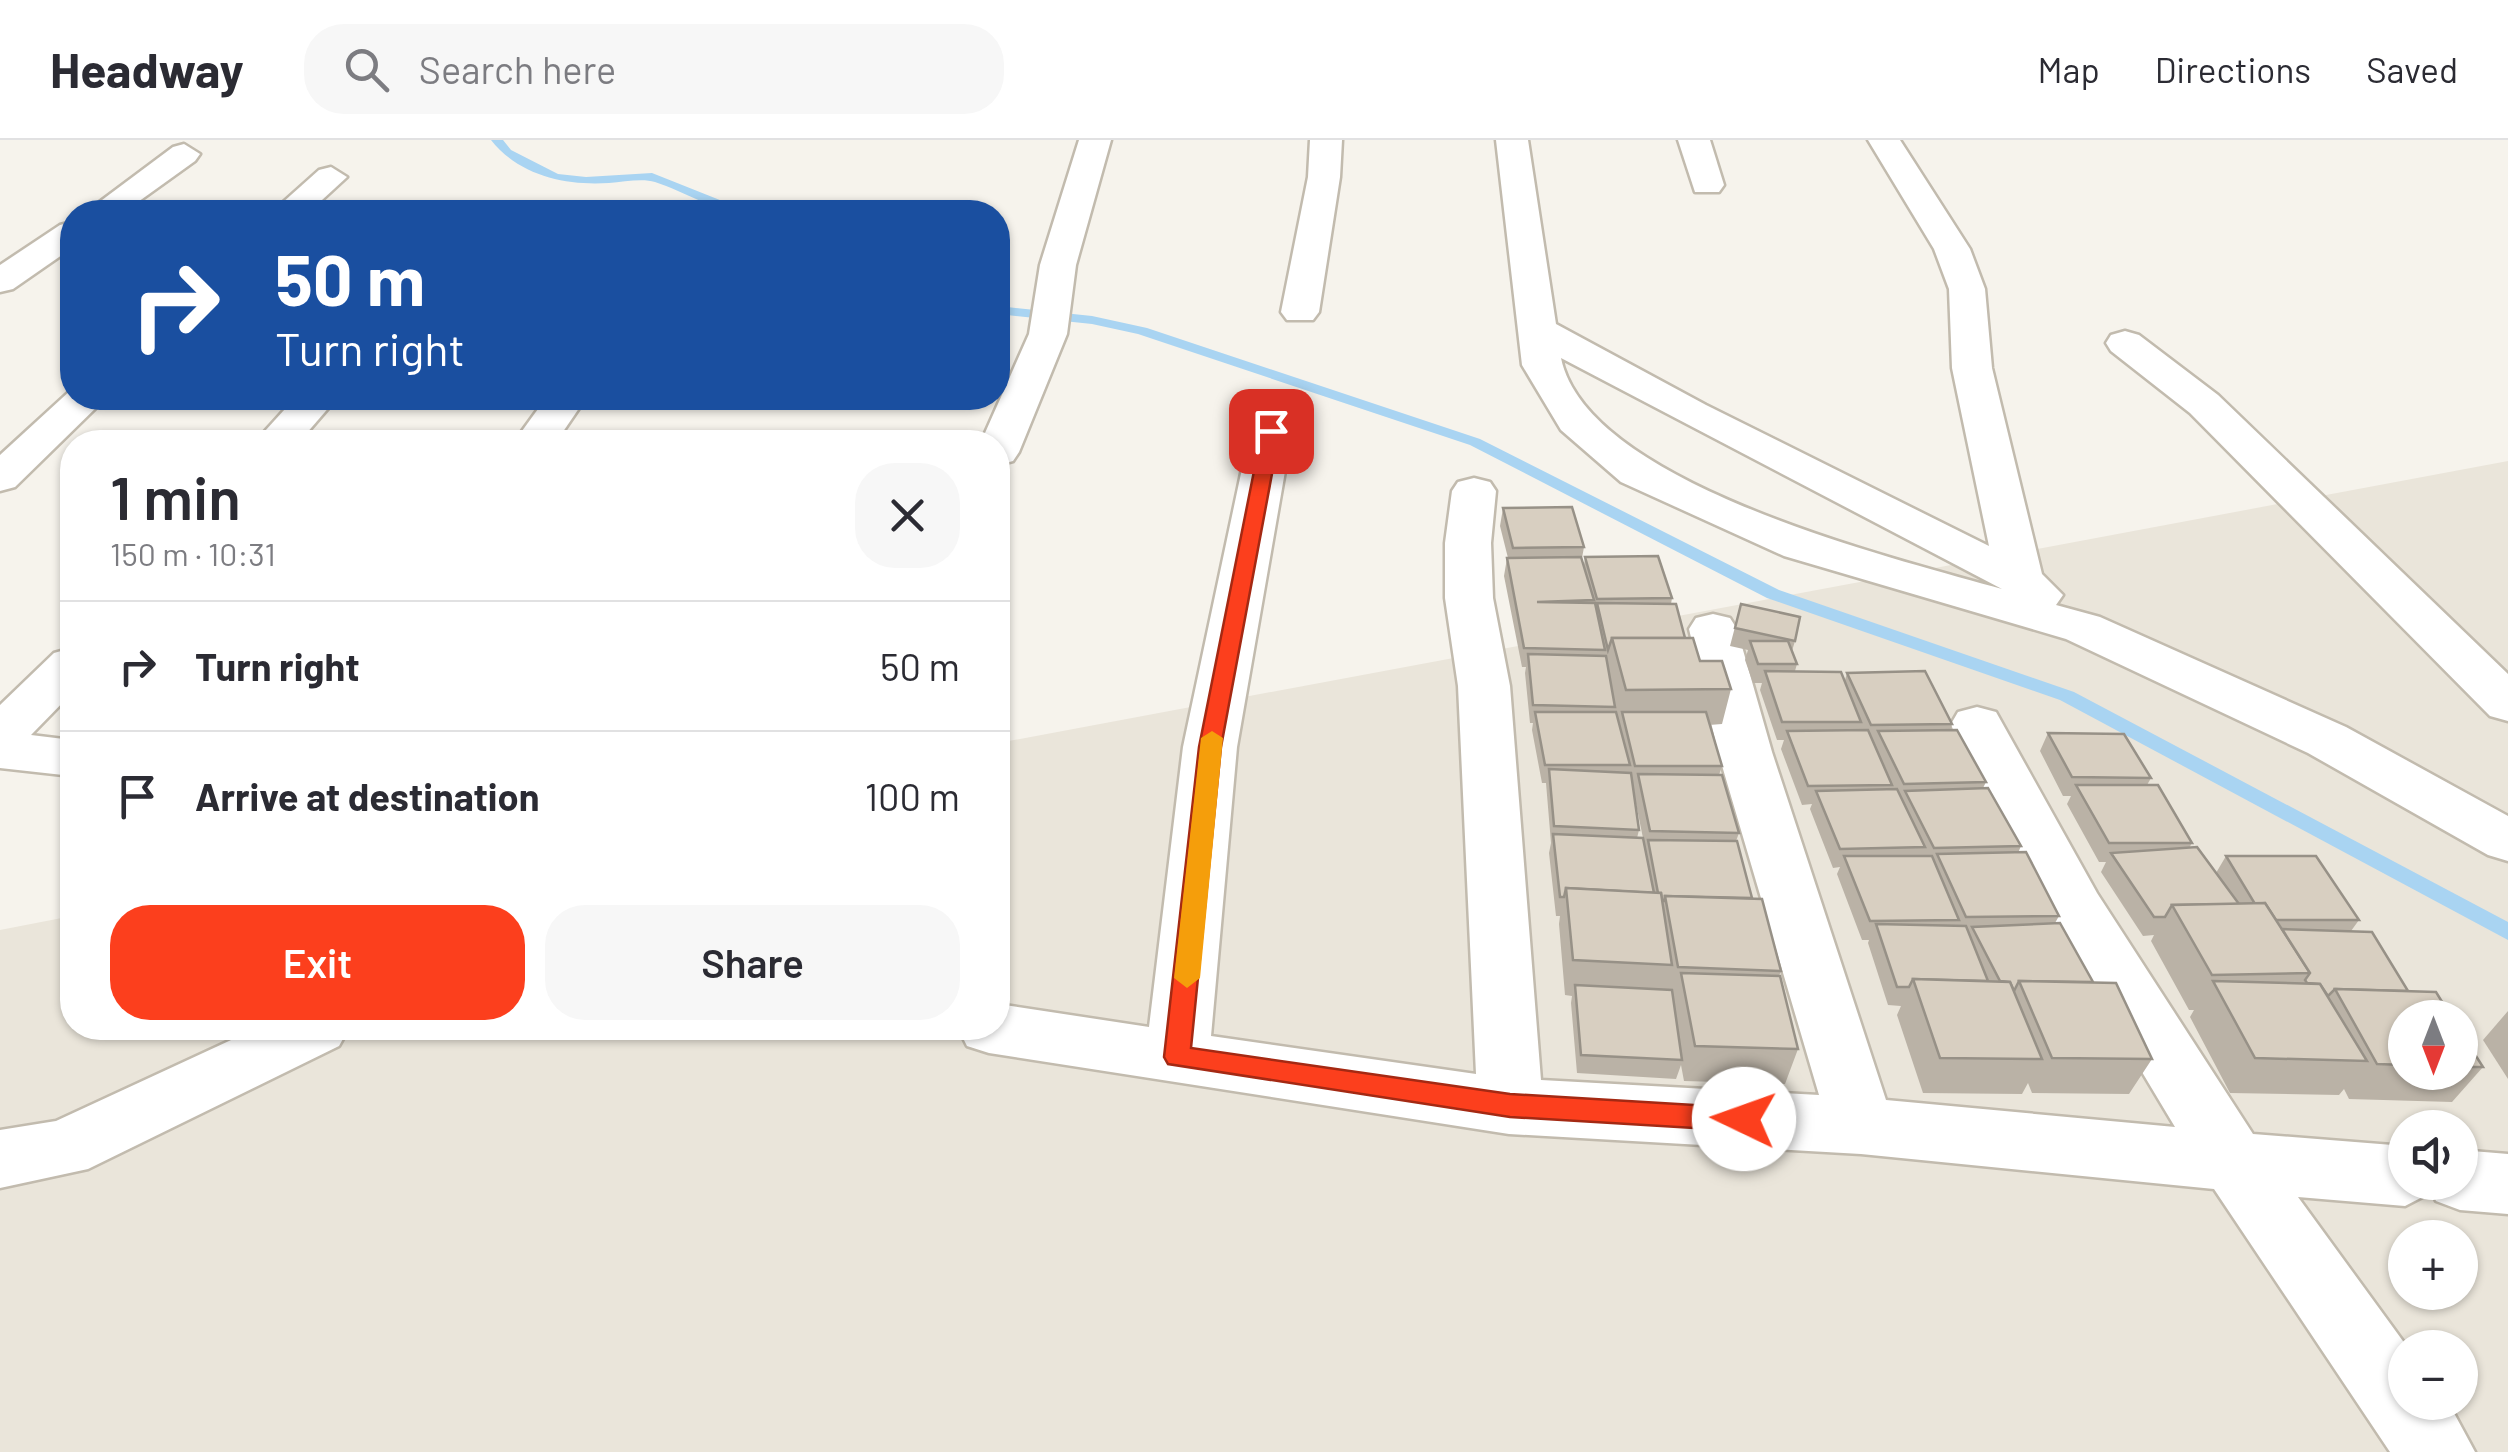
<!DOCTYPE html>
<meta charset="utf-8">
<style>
body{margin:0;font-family:Barlow,sans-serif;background:#f7f7f7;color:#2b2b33;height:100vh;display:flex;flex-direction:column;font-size:38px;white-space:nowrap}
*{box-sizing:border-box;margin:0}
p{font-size:32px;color:#7c7c81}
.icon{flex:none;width:55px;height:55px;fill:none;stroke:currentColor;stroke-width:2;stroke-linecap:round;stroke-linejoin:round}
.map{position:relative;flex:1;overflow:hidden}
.sheet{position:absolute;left:60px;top:290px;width:950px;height:610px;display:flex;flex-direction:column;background:#fff;border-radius:40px;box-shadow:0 2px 8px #0004}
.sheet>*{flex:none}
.hud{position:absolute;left:60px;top:60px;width:950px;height:210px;border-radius:40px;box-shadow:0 2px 8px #0004;background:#1a4fa0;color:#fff;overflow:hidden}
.needle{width:65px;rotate:180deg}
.tools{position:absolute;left:2388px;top:860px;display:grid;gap:20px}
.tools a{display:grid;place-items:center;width:90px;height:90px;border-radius:50%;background:#fff;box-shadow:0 2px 8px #0004;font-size:50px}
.pin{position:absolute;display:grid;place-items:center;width:85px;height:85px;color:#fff;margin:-42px;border-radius:20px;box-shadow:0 5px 15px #0006}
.me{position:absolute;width:110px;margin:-55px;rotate:273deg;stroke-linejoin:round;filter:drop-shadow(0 0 8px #0008)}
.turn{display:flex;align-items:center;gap:35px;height:210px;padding:0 50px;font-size:45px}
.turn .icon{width:130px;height:130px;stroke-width:2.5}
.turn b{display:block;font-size:70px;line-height:85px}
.round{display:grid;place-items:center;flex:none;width:105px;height:105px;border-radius:40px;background:#f7f7f7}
.head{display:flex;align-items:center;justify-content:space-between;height:170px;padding:0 50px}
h1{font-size:60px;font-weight:600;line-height:75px}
.button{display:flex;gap:20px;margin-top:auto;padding:20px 50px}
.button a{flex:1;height:115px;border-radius:40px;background:#fc3f1d;color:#fff;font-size:40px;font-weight:600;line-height:115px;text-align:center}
.button a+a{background:#f7f7f7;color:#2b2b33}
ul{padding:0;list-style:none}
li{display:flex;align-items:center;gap:30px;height:130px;padding:0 50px;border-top:2px solid #e1e1e2}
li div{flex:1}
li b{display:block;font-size:38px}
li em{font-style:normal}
header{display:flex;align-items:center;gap:60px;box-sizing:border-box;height:140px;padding:0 50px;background:#fff;border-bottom:2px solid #e1e1e2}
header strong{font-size:48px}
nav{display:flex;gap:55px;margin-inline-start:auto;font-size:35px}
.search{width:700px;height:90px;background:#f7f7f7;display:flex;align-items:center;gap:25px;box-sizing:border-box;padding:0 35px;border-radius:40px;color:#7c7c81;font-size:38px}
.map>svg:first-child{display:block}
.residential{fill:#eae5da;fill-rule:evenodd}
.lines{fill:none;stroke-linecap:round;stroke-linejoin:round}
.stream{fill:#a9d4f2;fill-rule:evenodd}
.street-casing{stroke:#c2bbae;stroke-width:5}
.street{fill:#fff;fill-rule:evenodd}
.wall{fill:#bab2a6;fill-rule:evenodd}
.building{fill:#d8cfc1;stroke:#979187;stroke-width:2.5}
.route{fill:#fc3f1d;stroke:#a42913;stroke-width:2.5}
.slow{fill:#f59e0b}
</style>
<header>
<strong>Headway</strong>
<div class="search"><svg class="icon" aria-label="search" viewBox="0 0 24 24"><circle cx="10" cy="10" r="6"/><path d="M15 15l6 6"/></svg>Search here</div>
<nav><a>Map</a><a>Directions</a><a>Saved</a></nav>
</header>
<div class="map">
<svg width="2508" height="1312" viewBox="0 0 2508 1312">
<rect width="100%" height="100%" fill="#f6f3ec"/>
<!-- residential -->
<path class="residential" d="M2508,321V1312H0V790L72,776V888H998V603ZM2405,878H2460V932H2405ZM2405,988H2460V1042H2405ZM2405,1098H2460V1152H2405ZM2405,1208H2460V1262H2405Z"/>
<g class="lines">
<!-- stream -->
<g class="stream">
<path d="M491,0H503L511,10L558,34L586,37L652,33L750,72C718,74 686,52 655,42C642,38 624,42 609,43C567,46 519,36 491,0Z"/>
<path d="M998,166L1092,176L1147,188L1480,299L1779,450L2074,552L2508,782V800L2060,560L1767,458L1470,305L1138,194L1092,184L998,174Z"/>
</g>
<defs>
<g id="street">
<path d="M1079,0H1111L1076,125L1067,194L1019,312L1013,321L998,325V302H981L1029,194L1040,125Z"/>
<path d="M1310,0H1342L1340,37L1319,172L1313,180H1287L1281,172L1308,37Z"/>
<path d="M1496,0H1528L1556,184L1706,265L1989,406L1952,228L1949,149L1934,109L1868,0H1900L1970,109L1985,149L1992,228L2042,434L2063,455L2056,465L2100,477L2346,587L2508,676V721L2488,715L2308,613L2066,499L1784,416L1621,342L1561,290L1522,225ZM1561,218L2002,449C1893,418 1587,344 1561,218Z"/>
<path d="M1678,0H1710L1724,45L1719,52H1695Z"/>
<path d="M184,4L200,14L195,21L124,72H86L173,7Z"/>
<path d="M331,27L347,37L309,72H272L319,30Z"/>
<path d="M72,82V108L13,149L0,152V125L60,85Z"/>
<path d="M2125,191L2139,195L2218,255L2508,534V581L2490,576L2190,273L2111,211L2106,203L2111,195Z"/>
<path d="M72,249V258H106L15,347L0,351V315Z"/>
<path d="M295,258H337L299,302H255Z"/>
<path d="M546,258H586L556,302H514Z"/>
<path d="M1271,278L1286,282L1292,291L1237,607L1211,896L1476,934L1458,546L1445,458V403L1452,351L1458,342L1474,338L1490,342L1496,351L1491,403L1493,458L1510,546L1541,940L1819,955L1718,612L1689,489L1696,478L1713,474L1730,478L1737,489L1772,612L1886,960L2175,987L2085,837L1961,613L1951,584L1958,572L1977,567L1996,572L2097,753L2253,994L2405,1006V1042H2460V1010L2508,1014V1074L2460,1070L2436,1061L2432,1052L2405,1066L2298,1057L2408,1208L2405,1262H2448L2475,1312H2390L2214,1049L1861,1014L1509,994L989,913L967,906L958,888H998V864L1149,887L1183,607L1250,291L1256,282Z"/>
<path d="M72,508V553L31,595L72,600V636L0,628V565L54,513Z"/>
<path d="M257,888H349L339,906L88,1029L0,1048V990L56,981Z"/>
</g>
</defs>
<!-- street casing -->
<use href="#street" class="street-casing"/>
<!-- street -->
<use href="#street" class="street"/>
</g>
<!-- wall -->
<g class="wall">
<path d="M1503,368L1584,407L1582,418L1584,425L1585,417L1672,458L1671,464L1685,498L1700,521L1731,549L1722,584L1709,585L1722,626L1719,635L1739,693L1736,701L1752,758L1781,831L1779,836L1798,909L1785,944L1684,941L1681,925L1676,939L1577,933L1571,863L1572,856L1565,855L1559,784L1560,776H1556L1549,713L1551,703L1546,643H1542L1532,590L1533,583H1530L1525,533L1526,527H1522L1504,436L1507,418H1508L1500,386ZM1634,654L1643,698H1637L1639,690Z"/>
<path d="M1741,464L1795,501L1792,511L1797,524L1795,531L1845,540L1847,533L1952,584L1950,590L1986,642L1983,648L2021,706L2018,713L2059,776L2055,783L2093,842L2152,919L2129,954L2032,953L2028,943L2022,954L1923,953L1897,875L1901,866L1888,865L1868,803L1869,800H1862L1837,734L1840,727L1833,728L1810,669L1812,664L1802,665L1781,609L1784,600H1777L1760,550L1762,543H1753L1745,520L1748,510L1730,506Z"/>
<path d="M2048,593L2151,638L2147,645L2192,703L2189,708L2216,733L2226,716L2359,780L2351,791L2405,878V932H2460V891L2483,927L2452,962L2349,959L2344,949L2339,955L2230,953L2190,877L2194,870H2189L2151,801L2154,795L2143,796L2101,732L2106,722H2099L2067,664L2071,656H2063L2040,611Z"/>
<path d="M2508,871V939L2483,900Z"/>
</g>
<!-- building -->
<g class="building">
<path d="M1572,367L1584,407L1513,408L1503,368Z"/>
<path d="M1658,416L1672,458L1597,459L1585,417Z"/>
<path d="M1581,417L1594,460L1537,462L1595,463L1605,510L1524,508L1507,418Z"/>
<path d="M1597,463L1676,464L1685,498H1612L1608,510Z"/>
<path d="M1741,464L1800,477L1795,501L1735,488Z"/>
<path d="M1612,498H1693L1700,521H1722L1731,549L1626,550Z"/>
<path d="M1750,501H1788L1797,524H1758Z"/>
<path d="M1528,514L1606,516L1615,567L1533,565Z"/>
<path d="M1765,531L1841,532L1861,582H1782Z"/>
<path d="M1925,531L1952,584L1871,585L1847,533Z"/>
<path d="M1535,572H1616L1630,625H1545Z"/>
<path d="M1622,572H1706L1722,626H1635Z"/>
<path d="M1868,590L1892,645L1808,646L1787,591Z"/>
<path d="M1957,590L1986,642L1904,644L1878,591Z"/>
<path d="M2048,593L2124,594L2151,638L2072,637Z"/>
<path d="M1549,629L1631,633L1639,690L1554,686Z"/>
<path d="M1638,634L1722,635L1739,693L1650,691Z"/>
<path d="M2076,645H2158L2192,703H2109Z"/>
<path d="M1988,648L2021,706L1934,708L1905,651Z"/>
<path d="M1897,649L1925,707L1840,709L1816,651Z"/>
<path d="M1553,694L1643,698L1654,753L1566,748L1564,757H1560Z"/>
<path d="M1648,700L1737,701L1752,758L1665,756L1664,761H1662L1661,753H1658Z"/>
<path d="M2197,707L2239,764L2172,765L2165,777H2154L2111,713Z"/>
<path d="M2026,712L2059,776L1966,777L1937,714Z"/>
<path d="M1844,716H1932L1959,780L1870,781Z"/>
<path d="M2226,716H2316L2359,780H2276L2265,763L2255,764Z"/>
<path d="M1566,748L1661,753L1672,825L1573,820Z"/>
<path d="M1665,756L1762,759L1781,831L1678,827Z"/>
<path d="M2265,763L2310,833L2212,835L2172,765Z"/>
<path d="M2060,783L2093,842L2019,841L2014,851L2010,842L2000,841L1972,787Z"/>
<path d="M1876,784L1966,786L1988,841L1913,839L1909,847H1897Z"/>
<path d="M2282,789L2372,792L2408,851L2335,849L2328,856L2320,844L2307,843L2305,840L2310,833Z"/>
<path d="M1681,833L1780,836L1798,909L1695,906Z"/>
<path d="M1913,839L2010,842L2042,919L1940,918Z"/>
<path d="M2019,841L2116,843L2152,919L2052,918Z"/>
<path d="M2213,841L2320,844L2367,921L2255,918Z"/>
<path d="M1575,845L1672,850L1682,920L1581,915Z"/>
<path d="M2335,849L2436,852L2452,878H2405V925L2377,924Z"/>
<path d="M2460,891L2483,927H2460Z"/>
</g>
<!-- route -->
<path class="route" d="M1271,286L1280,291L1221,607L1191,908L1510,954L1744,968L1754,971L1758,979L1754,987L1744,991L1510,977L1168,924L1164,917L1199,607L1262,291Z"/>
<!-- slow -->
<path class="slow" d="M1212,591L1223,598L1200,838L1187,848L1174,838L1201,598Z"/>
</svg>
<div class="tools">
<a><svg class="needle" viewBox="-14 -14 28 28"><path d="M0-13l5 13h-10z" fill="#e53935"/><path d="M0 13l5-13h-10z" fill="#7c7c81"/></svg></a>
<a><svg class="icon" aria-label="sound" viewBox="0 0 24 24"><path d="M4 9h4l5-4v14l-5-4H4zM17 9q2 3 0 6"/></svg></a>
<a>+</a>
<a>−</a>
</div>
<div class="pin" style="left:1271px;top:291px;background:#d93025"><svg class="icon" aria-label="arrive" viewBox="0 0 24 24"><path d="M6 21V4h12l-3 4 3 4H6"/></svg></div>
<svg class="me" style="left:1744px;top:979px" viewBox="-20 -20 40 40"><circle r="19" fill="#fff"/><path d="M0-13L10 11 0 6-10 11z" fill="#fc3f1d"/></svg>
<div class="hud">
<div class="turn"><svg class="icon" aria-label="right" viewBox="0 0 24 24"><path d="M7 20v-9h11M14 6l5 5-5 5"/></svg><div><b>50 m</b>Turn right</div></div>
</div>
<section class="sheet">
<div class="head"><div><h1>1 min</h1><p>150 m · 10:31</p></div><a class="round"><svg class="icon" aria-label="close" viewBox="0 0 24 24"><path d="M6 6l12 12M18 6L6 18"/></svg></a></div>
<ul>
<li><svg class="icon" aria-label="right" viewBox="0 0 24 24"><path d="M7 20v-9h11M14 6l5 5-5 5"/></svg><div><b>Turn right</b></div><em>50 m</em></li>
<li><svg class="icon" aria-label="arrive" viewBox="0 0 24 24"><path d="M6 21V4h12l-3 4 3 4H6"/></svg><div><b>Arrive at destination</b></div><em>100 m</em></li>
</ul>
<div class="button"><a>Exit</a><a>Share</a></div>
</section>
</div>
